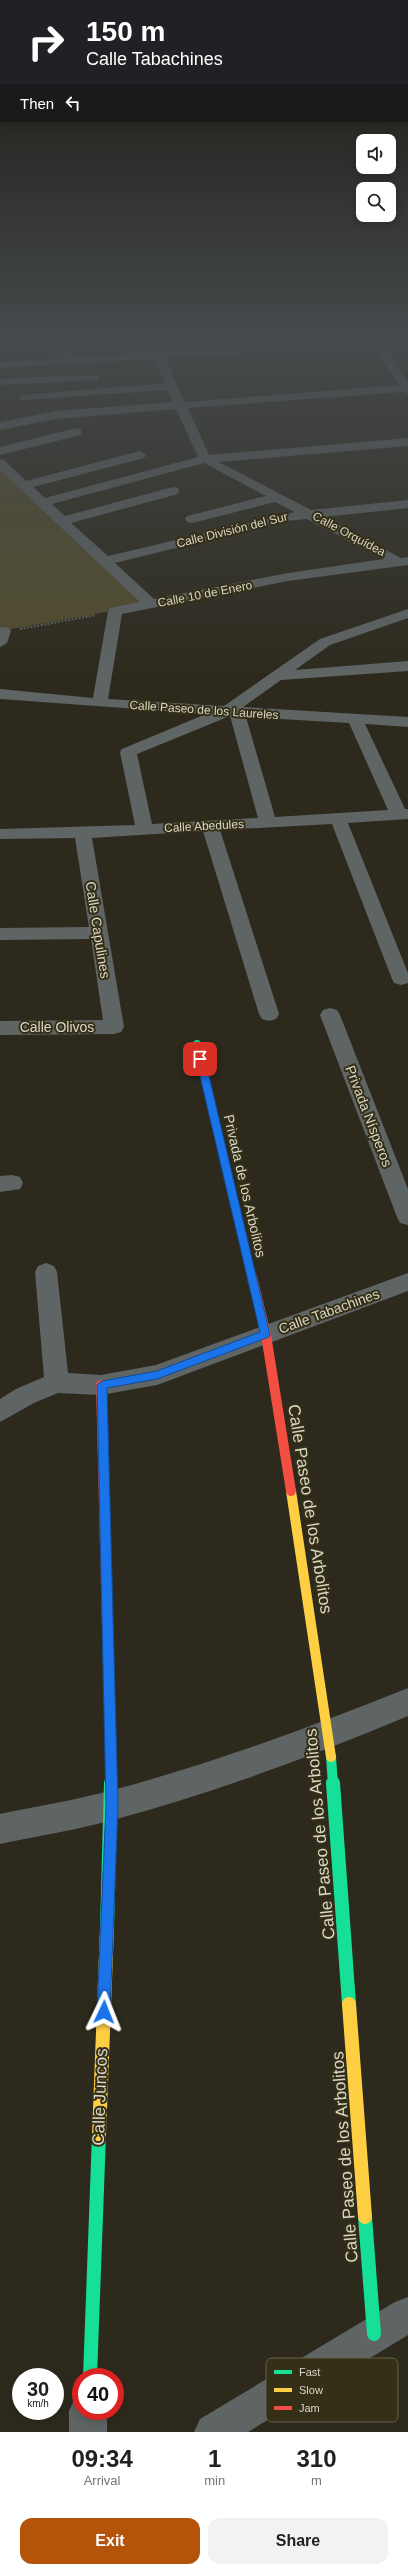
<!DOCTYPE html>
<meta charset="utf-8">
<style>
body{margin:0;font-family:Arial,sans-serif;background:#f2f2f2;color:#202124;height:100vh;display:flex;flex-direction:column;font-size:15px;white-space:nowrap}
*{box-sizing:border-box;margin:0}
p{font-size:13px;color:#757577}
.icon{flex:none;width:22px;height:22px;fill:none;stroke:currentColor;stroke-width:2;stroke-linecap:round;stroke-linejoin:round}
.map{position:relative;height:2432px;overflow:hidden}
.sheet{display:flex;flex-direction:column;background:#fff;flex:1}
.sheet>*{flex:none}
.banner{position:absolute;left:0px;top:0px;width:408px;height:122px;box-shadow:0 2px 10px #0003;background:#202124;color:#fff;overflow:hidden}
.fabs{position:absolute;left:356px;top:134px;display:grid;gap:8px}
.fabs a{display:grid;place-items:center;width:40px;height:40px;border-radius:8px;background:#fff;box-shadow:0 2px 10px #0003;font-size:20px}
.speed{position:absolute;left:12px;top:2368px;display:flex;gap:8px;font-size:20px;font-weight:700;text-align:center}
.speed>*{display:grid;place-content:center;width:52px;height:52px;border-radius:50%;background:#fff;box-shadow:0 2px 10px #0003;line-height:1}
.speed small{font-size:10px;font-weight:400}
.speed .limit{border:6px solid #d22;background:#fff;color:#111}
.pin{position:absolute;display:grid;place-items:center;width:34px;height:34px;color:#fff;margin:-17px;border-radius:8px;box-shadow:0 2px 6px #0006}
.me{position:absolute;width:44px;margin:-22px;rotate:2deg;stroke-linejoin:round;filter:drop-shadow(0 0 3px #0008)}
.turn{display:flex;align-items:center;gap:14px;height:84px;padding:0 20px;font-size:18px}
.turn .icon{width:52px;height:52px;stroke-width:2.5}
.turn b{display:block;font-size:28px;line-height:34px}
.then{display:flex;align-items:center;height:38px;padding:0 20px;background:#0003;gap:8px;font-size:15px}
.eta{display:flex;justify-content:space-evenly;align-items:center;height:68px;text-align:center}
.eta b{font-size:24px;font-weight:700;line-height:28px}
.cta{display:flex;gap:8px;margin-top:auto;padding:8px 20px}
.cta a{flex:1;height:46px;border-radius:12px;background:#b45309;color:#fff;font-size:16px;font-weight:700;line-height:46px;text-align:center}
.cta a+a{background:#f2f2f2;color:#202124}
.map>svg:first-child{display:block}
.green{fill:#524d2d}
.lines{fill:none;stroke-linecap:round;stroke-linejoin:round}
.path{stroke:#60615e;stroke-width:2;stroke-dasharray:2 1.5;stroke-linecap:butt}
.street{fill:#5f6465;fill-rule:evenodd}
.fast-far2{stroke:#16e098;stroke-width:8}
.fast-far1{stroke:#16e098;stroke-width:10}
.fast{stroke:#16e098;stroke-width:14}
.slow-far1{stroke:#ffcf43;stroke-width:10}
.slow{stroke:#ffcf43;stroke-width:14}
.jam-far1{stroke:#f24e42;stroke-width:8}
.jam{stroke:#f24e42;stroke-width:10}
.route{fill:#1a73e8;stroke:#114b97}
.labels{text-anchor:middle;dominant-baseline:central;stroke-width:4;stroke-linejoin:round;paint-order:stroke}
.far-street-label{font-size:12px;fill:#d9d7c8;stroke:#342f16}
.street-label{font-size:14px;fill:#d9d7c8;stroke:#342f16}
.near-street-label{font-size:17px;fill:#d9d7c8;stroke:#342f16}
.key{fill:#342f16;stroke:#66614b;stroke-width:1}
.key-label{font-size:11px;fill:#d9d7c8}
</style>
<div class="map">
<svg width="408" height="2432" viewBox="0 0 408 2432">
<rect width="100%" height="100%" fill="#2d2a1d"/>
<!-- green -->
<path class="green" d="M0,464L151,604L0,631Z"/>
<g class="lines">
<!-- path -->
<path class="path" d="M20,629L96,615"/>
<!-- street -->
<g class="street">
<path d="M57,336H67L75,357L151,352L144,336H154L162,352L369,339L367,336H377L379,339L408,337V343L383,345L408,382V394L403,392L188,408L209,455L408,438V446L219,462L311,510L408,500V508L324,517L401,558L408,557V565L288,581L122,614L108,699L224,706L320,639L408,609V618L330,645L295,670L408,661V671L281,680L243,707L408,717V727L365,724L405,809H408V819L348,823L408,973V983L401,985L394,983L392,979L332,824L220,830L279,1014L276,1019L269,1021L262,1019L259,1014L203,831L92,838L124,1027L121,1032L114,1034L0,1035V1021L103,1020L91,939L0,940V928L89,927L75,838L0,839V829L135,825L120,752L122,749L206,714L0,699V689L93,698L108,611L110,608L140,602L0,470V459L4,460L26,481L140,451L146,455L144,458L33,487L45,498L198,457L176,409L56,419L0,430V422L56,411L173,402L168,390L20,400V396L24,395L165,383L154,359L0,368V362L64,358ZM373,345L399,385L185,402L165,358ZM204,463L266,496L187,516L185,519L187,522L192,523L275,502L295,512L108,556L71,523L178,494L179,491L178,488L173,487L65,516L52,504ZM307,519L384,559L288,573L154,599L115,563L285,521ZM230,716L258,818L152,824L137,754ZM246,717L349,723L388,810L275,817Z"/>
<path d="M94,375L98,376V380L0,385V379Z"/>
<path d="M77,428L81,429V435L0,455V447Z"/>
<path d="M0,627L9,628L11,631L7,643L0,647Z"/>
<path d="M330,1008L337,1010L340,1015L408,1189V1225L400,1223L397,1217L320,1015L323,1010Z"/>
<path d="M12,1175L20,1177L23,1183L20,1189L0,1192V1176Z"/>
<path d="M46,1263L54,1266L57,1272L68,1373L101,1375L156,1365L408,1273V1291L157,1385L101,1395L58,1393L34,1403L0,1422V1399L16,1389L44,1377L35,1272L38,1266Z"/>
<path d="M408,1688V1716C312,1756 214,1793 113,1820C76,1830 38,1836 0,1844V1814C38,1806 76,1800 113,1790C214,1763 311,1727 408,1688Z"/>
<path d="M408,2297V2335L248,2432H194L200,2419L395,2302Z"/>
<path d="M81,2395V2411H107V2432H69V2411L75,2398Z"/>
</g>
<!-- fast-far2 -->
<path class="fast-far2" d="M197,1044L243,1238"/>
<!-- fast-far1 -->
<g class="fast-far1">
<path d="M106,1589L111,1784"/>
<path d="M331,1757L333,1784"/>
</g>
<!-- fast -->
<g class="fast">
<path d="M333,1783L349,2004"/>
<path d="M107,1928L111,1783"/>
<path d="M365,2217L374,2334"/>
<path d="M90,2377L99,2135"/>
</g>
<!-- slow-far1 -->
<path class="slow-far1" d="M291,1491L331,1757"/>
<!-- slow -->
<g class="slow">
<path d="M349,2004L365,2217"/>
<path d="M99,2135L107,1928"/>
</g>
<!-- jam-far1 -->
<path class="jam-far1" d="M243,1238L252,1278"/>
<!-- jam -->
<g class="jam">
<path d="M252,1277L266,1335L291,1491"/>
<path d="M101,1385L106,1589"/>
</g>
</g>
<!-- sky -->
<linearGradient id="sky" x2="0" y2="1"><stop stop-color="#191710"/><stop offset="0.5" stop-color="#464a4c"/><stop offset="1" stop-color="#464a4c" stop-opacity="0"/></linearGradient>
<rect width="408" height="676" fill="url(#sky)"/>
<!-- route -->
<path class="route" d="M200,1056L205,1059L270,1335L269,1337L157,1379L107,1388L118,1805L110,2012L108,2016L104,2018L99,2016L97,2012L106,1805L97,1385L102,1381L157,1371L260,1332L196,1059Z"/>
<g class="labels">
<!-- far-street labels -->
<g class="far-street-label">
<text transform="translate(232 530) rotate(-14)">Calle División del Sur</text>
<text transform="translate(349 534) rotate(28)">Calle Orquídea</text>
<text transform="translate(205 594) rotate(-11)">Calle 10 de Enero</text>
<text transform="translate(204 710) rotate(4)">Calle Paseo de los Laureles</text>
<text transform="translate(204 826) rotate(-3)">Calle Abedules</text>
</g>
<!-- street labels -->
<g class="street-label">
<text transform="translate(98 930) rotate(81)">Calle Capulines</text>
<text x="57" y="1027">Calle Olivos</text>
<text transform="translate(369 1116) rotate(69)">Privada Nísperos</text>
<text transform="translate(245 1186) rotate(77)">Privada de los Arbolitos</text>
<text transform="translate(329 1311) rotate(-20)">Calle Tabachines</text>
</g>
<!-- near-street labels -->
<g class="near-street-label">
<text transform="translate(310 1509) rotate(81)">Calle Paseo de los Arbolitos</text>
<text transform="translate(320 1834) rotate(-95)">Calle Paseo de los Arbolitos</text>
<text transform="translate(100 2097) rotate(-88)">Calle Juncos</text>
<text transform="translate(345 2157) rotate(-94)">Calle Paseo de los Arbolitos</text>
</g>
</g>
<!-- legend -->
<rect x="266" y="2358" width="132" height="64" rx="6" class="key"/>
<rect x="274" y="2370" width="18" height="4" fill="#16e098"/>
<rect x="274" y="2388" width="18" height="4" fill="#ffcf43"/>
<rect x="274" y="2406" width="18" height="4" fill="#f24e42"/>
<g class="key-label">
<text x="299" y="2376">Fast</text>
<text x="299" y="2394">Slow</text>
<text x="299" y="2412">Jam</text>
</g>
</svg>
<div class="fabs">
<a><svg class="icon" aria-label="sound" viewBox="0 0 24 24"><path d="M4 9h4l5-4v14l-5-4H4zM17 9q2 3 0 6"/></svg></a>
<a><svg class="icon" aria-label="search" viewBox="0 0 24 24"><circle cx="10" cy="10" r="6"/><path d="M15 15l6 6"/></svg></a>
</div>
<div class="speed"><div>30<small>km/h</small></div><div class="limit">40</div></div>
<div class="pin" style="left:200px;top:1059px;background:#d93025"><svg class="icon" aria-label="arrive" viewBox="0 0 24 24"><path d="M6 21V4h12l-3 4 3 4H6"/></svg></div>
<svg class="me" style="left:104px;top:2012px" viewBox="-20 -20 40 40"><path d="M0-17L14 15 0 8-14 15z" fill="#1a73e8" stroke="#fff" stroke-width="4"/></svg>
<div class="banner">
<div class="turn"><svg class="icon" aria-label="right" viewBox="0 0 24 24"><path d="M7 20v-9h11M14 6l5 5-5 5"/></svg><div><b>150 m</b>Calle Tabachines</div></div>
<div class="then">Then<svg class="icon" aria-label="left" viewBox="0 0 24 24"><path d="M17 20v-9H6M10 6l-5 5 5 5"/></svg></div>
</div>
</div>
<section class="sheet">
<div class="eta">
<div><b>09:34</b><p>Arrival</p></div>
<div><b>1</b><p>min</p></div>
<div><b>310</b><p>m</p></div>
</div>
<div class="cta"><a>Exit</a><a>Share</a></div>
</section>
